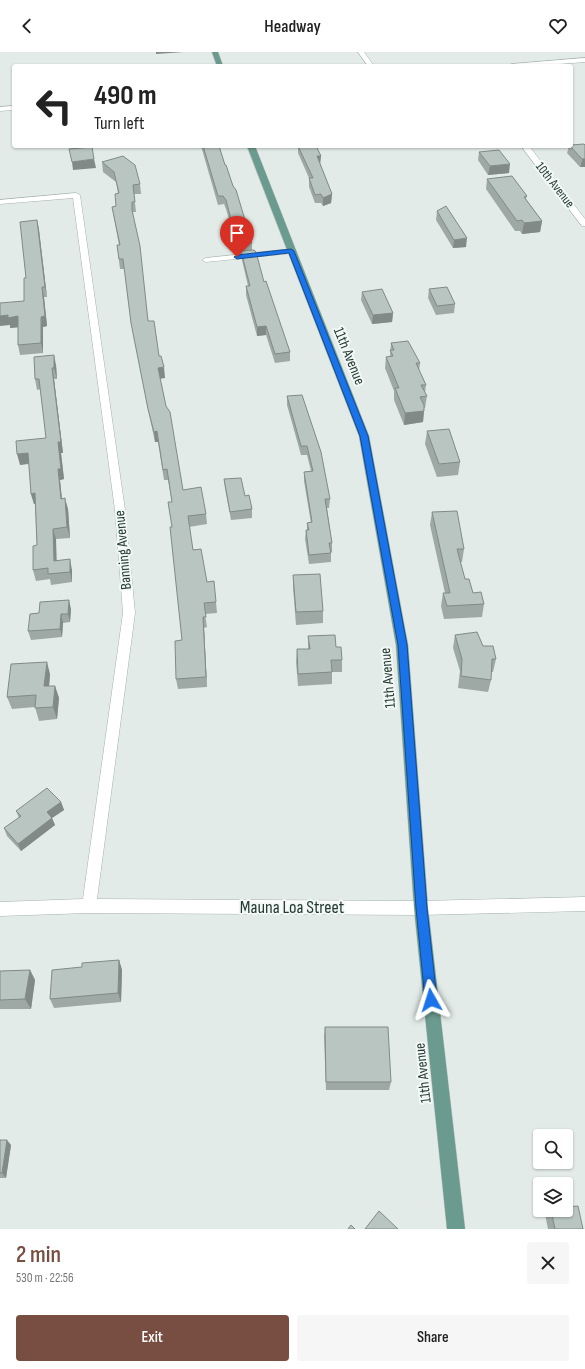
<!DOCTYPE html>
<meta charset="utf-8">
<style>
body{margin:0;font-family:"Sofia Sans Condensed",sans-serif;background:#f6f6f6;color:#222;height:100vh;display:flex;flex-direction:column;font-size:15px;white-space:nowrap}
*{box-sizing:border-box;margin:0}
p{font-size:13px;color:#767676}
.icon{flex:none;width:22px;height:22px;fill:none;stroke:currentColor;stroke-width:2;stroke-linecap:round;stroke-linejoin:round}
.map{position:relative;height:1177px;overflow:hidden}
.drawer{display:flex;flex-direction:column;background:#fff;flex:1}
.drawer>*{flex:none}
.top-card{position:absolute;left:12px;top:12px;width:561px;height:84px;border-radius:4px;box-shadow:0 1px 3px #0004;background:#fff;color:#222;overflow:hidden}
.tools{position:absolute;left:533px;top:1077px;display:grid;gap:8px}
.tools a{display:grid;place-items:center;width:40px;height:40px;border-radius:4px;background:#fff;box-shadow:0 1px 3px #0004;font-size:20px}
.pin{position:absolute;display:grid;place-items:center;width:34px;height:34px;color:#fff;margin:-41px -17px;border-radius:50% 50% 50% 0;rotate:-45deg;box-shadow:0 0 4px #0007}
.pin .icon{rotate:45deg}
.me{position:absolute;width:44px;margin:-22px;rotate:354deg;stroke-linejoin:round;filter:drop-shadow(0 0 3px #0008)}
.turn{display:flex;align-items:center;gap:14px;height:84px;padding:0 16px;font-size:18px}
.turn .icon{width:52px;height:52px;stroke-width:2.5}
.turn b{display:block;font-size:28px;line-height:34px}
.round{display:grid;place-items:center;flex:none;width:42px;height:42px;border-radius:4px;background:#f6f6f6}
.headline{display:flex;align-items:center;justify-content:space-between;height:68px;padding:0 16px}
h1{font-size:24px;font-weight:600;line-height:30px;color:#794e42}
.cta{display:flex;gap:8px;margin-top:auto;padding:8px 16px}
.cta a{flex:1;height:46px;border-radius:4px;background:#794e42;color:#fff;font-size:16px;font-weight:600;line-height:46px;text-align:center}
.cta a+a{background:#f6f6f6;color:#222}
header{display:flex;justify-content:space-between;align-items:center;height:52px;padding:0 16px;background:#fff;font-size:18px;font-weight:600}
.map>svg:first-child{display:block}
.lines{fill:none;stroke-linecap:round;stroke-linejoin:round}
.minor-casing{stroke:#a5b2ae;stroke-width:1}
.major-casing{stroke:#c2c8c6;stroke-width:1}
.minor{fill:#fff;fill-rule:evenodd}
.major{fill:#6b9b8e;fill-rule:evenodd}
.wall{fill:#9ea9a5}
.shaded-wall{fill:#818a86}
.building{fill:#b8c5c0;stroke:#818a86}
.route{fill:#1a73e8;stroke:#114b97}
.labels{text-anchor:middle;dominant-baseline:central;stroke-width:4;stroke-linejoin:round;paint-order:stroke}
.far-street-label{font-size:13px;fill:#243a34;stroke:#f2f8f5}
.street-label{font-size:15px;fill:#243a34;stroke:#f2f8f5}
.near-street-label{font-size:18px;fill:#243a34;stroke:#f2f8f5}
</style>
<header><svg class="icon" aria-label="back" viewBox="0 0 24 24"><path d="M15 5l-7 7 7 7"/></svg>Headway<svg class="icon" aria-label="heart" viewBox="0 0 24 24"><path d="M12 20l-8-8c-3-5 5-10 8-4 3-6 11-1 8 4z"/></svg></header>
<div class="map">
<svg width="585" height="1177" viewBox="0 0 585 1177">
<rect width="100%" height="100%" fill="#e2ebe7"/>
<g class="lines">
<defs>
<g id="minor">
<path d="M358,0H364L374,14H368Z"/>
<path d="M585,6V10L534,14H508L511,12Z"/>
<path d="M14,54V58L0,59V55Z"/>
<path d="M521,94H529L585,167V174H582Z"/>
<path d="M76,141L80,143L125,458L135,561L97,847L421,849L585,845V859L421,863L89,861L0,864V850L83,847L123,561L115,458L73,146L0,152V148Z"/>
<path d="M291,197L295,199L294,201L206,210L202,208L206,206Z"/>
</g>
<g id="major">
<path d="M212,0H218L223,14H217Z"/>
<path d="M247,94H255L369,384L408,593L428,856L465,1177H447L414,856L396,593L359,384Z"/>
</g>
</defs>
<!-- minor casing -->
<use href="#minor" class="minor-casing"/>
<!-- major casing -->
<use href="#major" class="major-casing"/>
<!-- minor -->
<use href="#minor" class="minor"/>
<!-- major -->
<use href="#major" class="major"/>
</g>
<!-- wall -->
<g class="wall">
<path d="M585,93L580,115L567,101L569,94Z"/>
<path d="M201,94H219L225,113L252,191V198L290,300V309L275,311L266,283L257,284L246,243V234H248L242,208L241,201H240L238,199L226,157L224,152L218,153Z"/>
<path d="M298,94H316L321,104L320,112L332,142L331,151L323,154L321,151H315L309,135V126L298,101Z"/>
<path d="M479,100L509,121L488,123L478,108Z"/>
<path d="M102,110L140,132L141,142H134L136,160H133V164L148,269L159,304L165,326H160L183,438L206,462L207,472L189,475L193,498L207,530L216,550L217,561L205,562L207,575L204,576L207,635L178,637L176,627L182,588L172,475V450L168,428H164L158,390H155L150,367L133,281L125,217H120L117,193H119L112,155L116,154L118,141L116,130L103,120Z"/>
<path d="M487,127L527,144L526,147L542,169L540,180L522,182L520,179H515L486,137Z"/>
<path d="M437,159L466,195L453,196L436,168Z"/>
<path d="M37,168L39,178L47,245H44L47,274L43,275V301L20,303L18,293V275L10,276V273L24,249L26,226Z"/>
<path d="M429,237L455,252L454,261L436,263L428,246Z"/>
<path d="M362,240L393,261L392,270L372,272L361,248Z"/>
<path d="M391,291L420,311L419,319L426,333L425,341L427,344L425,356H424L423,370L404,373L394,348V339L385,316L386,305L390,304Z"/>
<path d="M56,313L57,327H54L63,401H61L64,427L60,428L62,447L68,457L70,486L56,487V509L72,518V530L51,533L50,527L36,529L33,518L37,493L35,452H34L31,442L29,412L20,413L46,386L41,337L37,338L35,327Z"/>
<path d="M287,344L330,447L329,456H327L332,491V500H331V510L309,512L305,487L306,478H307V471H311L304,429V420L311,419L307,403H301L287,353Z"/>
<path d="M427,379L460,410L458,423L437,425L425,392Z"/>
<path d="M224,427L245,444L252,457V466L231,468L225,436Z"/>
<path d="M432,460L464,497L462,510H460L465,527L473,541L484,552L482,565L444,567L441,554L443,541H445L430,473Z"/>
<path d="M293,523L323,559V571L296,573L293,535Z"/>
<path d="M71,557L70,570L63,571L62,585L31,588L28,579L39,561Z"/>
<path d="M455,583L483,594L496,607L493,620H491V628L488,640L458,636L460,619L453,596Z"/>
<path d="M308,584L336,595L342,608V620H332V632L298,634L296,610L297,597H308Z"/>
<path d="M50,622L49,634H55L59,646L57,667L39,669L35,655L12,657L7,645Z"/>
<path d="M61,750L64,758L52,766L55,773L21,799L7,784L4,776L19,766L16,759Z"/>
<path d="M119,908L122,918L121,950L54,956L50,947L82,915Z"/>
<path d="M30,918L35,928L31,957H0V919Z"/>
<path d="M325,975L391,1030L389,1038H326L324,984Z"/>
<path d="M0,1088L11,1093L6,1126H0Z"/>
<path d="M549,1158H566L583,1177H548L545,1162Z"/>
</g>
<!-- shaded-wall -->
<g class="shaded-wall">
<path d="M156,0H184L156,2Z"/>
<path d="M317,104H321L320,112H317Z"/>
<path d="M94,107L96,116L73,118L72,110Z"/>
<path d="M582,107H585V115H580Z"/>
<path d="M510,112L509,121L488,123L490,114Z"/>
<path d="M332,142L331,151L323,154V146Z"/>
<path d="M37,168L39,178L47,245L45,235Z"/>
<path d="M542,169L540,180L522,182L524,171Z"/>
<path d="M467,186L466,195L453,196L454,188Z"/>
<path d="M42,235L44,245L47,274L43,275V301L41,291Z"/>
<path d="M393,261L392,270L372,272L373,263Z"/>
<path d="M8,263L18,264L21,275L10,276V273L0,274V264Z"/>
<path d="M266,274V283L257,284V275Z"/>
<path d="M54,303L56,313L57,327L54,316Z"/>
<path d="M164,315L165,326L159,327L158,316Z"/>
<path d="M52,316L54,327L63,401H61L64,427L60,428L63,458L61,447L58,417V390Z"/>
<path d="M424,359L423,370L404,373L405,361Z"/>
<path d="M157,379L158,390H155L154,380Z"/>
<path d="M28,401L31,411L20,413L17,402Z"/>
<path d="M35,441L38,452H34L31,442Z"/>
<path d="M65,446L68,457L70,486L67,475Z"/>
<path d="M53,477L56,487L57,519L54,509Z"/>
<path d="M70,507L72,518V530L70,520Z"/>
<path d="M69,548L71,557L70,570L68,562Z"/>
<path d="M61,562L63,571L62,585L60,577Z"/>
<path d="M203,565L204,576L207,635L206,625Z"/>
<path d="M47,610L50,622L48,647L44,634Z"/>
<path d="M55,634L59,646L57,667L53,655Z"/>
<path d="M61,750L64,758L52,766L55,773L21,799L18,792L47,760Z"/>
<path d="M119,908L122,918L121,950L118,941Z"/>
<path d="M30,918L35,928L31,957L25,947Z"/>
<path d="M7,1088L11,1093L6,1126L2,1121Z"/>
</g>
<!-- building -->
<g class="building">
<path d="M584,92L585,93V107H582L570,94H571V93Z"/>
<path d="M203,94H219L225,113H226L233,134L236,138L252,191L240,192L237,190L226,148L223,144H218Z"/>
<path d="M298,94H316L321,104H317L332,142L323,146L321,142L315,143L309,126H313Z"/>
<path d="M92,95L94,107L72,110L69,97Z"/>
<path d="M499,98L510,112L490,114L479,100Z"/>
<path d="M123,104L135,113L140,132L133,133L135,150H132V158L140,194L148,269H154L159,304H161L164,315L158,316L166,354L170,360L183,438L201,435L206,462L188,464L193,498L201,497L207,530L214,529L216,550L204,551L206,565H203L206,625L176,627L175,589L182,588L170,475H172L168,450H172L167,417L163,418L157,379L154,380L148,357L131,271L123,207H119L117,193H120L112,155L116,154L115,142L119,141L114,120L102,110Z"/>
<path d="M512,124L527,144L524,145L542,169L524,171L522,168L517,169L487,127Z"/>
<path d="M446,154L467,186L454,188L437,159Z"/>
<path d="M37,168L45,235H42L45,264L41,265V291L18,293V264L8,266V263L0,264V251L24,249V226H26L20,170Z"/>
<path d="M254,198L256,200L264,230L266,229L290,300L275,302L266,274L257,275L246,234H250L241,199Z"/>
<path d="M447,235L455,252L437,254L429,237Z"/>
<path d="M382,237L393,261L373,263L362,240Z"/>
<path d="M408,289L420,311H416L426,333H421L427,344L420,345L424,353V359L405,361L395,336H399L386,305L393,304L390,298H394L391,291Z"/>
<path d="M54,303V316H52L61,390H58L61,417H58L61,447L65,446L67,475L53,477L54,509L70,507V520L48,522V516L33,518V494L37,493L35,441L31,442L28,401L17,402L16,389L46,386L39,327H35L34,305Z"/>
<path d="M302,343L321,400L330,447H325L332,491H329L331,501L309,503L306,478H309L307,471L312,470L304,420L313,419L307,394H301L287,344Z"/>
<path d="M449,377L460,410L439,412L427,379Z"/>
<path d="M241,426L245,444L249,443L252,457L230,460L224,427Z"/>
<path d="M457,459L464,497H457L465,527H469L473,541L481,540L484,552L447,554L443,541H450L432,460Z"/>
<path d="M320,522L323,559L296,560L293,523Z"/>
<path d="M69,548L68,562H61L60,577L28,579L30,562L39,561L40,550Z"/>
<path d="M477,580L483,594H493L496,607H492L491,628L461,624L462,607L455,583Z"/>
<path d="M335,583L336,595H341L342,608H331L332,620L298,622L297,597H310L308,584Z"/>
<path d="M47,610L44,634H55L53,655L35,656L36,643L7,645L11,612Z"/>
<path d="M47,736L61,750L47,760L52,766L18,792L4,776L21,764L16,759Z"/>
<path d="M119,908L118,941L50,947L52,918L82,915V911Z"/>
<path d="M30,918L25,947L0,948V919Z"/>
<path d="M325,975H388L391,1030H326Z"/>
<path d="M0,1088H7L2,1121H0Z"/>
<path d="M578,1154L583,1177H554H555L551,1158H566V1155Z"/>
<path d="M379,1159L398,1177H365Z"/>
<path d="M351,1173L355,1177H348Z"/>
</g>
<!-- route -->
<path class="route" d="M291,197L294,199L368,384L407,593L427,856L437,948L435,952L431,953L427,952L425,948L416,856L398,593L360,384L289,201L237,207L234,205L237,203Z"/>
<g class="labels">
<!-- far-street labels -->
<g class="far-street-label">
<text transform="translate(555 133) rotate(52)">10th Avenue</text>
</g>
<!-- street labels -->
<g class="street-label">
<text transform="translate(349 304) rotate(68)">11th Avenue</text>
<text transform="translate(123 498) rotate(-95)">Banning Avenue</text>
<text transform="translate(388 626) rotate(-95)">11th Avenue</text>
<text transform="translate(423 1021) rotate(-96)">11th Avenue</text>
</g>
<!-- near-street labels -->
<g class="near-street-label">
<text x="292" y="855">Mauna Loa Street</text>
</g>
</g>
</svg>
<div class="tools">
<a><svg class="icon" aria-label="search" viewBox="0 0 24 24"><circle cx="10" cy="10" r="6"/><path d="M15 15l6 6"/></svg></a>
<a><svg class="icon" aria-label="layers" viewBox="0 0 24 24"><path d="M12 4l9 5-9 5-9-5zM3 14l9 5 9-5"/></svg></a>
</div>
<div class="pin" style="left:237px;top:205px;background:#d93025"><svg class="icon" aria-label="arrive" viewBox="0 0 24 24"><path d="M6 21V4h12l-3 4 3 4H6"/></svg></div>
<svg class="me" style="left:431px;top:948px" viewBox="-20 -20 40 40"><path d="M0-17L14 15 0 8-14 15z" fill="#1a73e8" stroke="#fff" stroke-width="4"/></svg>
<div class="top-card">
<div class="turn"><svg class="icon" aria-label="left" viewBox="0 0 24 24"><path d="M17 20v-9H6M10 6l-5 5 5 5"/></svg><div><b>490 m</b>Turn left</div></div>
</div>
</div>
<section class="drawer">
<div class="headline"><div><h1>2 min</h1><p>530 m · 22:56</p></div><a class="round"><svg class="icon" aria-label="close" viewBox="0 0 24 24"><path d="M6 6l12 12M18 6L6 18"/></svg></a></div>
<div class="cta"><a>Exit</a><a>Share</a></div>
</section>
